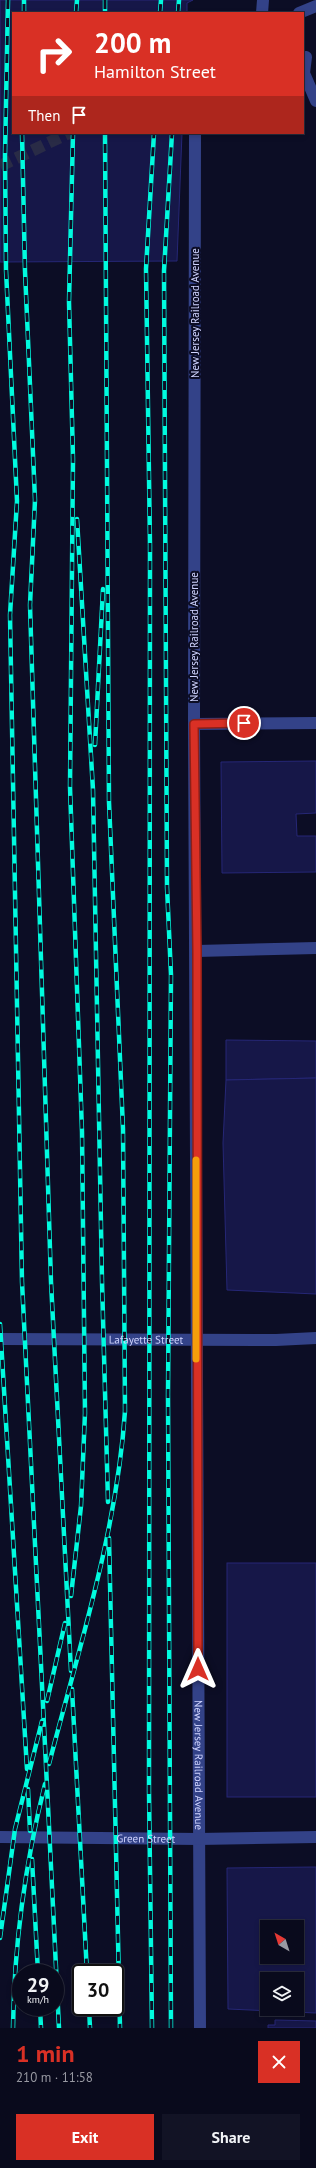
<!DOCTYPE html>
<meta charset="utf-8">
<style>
body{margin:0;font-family:"PT Sans",sans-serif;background:#121325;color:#f1f3f6;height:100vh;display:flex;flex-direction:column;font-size:15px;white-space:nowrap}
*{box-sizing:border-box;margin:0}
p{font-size:13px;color:#999aa3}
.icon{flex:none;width:22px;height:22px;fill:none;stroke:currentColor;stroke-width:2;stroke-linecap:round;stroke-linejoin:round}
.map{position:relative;height:2028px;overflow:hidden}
.drawer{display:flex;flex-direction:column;background:#090a1c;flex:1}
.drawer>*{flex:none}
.banner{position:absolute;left:12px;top:12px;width:292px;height:122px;border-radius:0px;box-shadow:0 2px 6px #0003,0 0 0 1px #292b3b;background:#d93025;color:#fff;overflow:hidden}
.needle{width:26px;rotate:321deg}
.fabs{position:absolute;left:260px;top:1920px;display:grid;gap:8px}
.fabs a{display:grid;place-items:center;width:44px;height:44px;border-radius:0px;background:#090a1c;box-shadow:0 2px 6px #0003,0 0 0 1px #292b3b;font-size:20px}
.speed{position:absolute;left:12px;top:1964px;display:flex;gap:8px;font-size:20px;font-weight:700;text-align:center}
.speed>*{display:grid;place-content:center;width:52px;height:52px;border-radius:50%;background:#090a1c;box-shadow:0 2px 6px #0003,0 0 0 1px #292b3b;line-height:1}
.speed small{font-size:10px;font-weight:400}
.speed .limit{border:2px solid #111;border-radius:6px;background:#fff;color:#111}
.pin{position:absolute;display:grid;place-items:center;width:34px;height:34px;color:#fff;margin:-17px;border:2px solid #fff;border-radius:50%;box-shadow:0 1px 4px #0007}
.me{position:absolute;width:44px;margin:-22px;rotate:0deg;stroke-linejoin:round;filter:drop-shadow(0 0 3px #0008)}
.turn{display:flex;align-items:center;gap:14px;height:84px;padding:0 16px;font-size:18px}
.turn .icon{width:52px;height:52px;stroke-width:2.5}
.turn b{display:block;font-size:28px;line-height:34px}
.then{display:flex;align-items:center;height:38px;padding:0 16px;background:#0003;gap:8px;font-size:15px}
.round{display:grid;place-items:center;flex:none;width:42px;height:42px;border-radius:0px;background:#121325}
.head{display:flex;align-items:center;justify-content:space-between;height:68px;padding:0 16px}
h1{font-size:24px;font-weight:700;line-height:30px;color:#d93025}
.primary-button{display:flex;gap:8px;margin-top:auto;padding:8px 16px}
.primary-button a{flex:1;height:46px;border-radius:0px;background:#d93025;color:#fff;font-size:16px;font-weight:700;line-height:46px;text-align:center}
.primary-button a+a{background:#121325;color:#f1f3f6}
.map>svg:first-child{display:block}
.building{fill:#161748;stroke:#262776;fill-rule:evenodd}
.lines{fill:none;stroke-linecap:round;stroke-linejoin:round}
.minor-tunnel{stroke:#292b46;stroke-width:12;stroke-dasharray:12 6;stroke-linecap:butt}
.minor{stroke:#334288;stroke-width:12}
.rail-casing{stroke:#00fbdf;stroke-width:4.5}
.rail{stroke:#0c0d25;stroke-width:3;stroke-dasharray:9;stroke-linecap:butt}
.route-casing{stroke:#8d1f18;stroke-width:10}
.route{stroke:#d93025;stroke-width:7}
.slow{stroke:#f59e0b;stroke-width:7}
.labels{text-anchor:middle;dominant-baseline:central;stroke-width:4;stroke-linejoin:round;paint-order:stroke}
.street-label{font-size:11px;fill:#d0d4ff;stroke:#0c0d25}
</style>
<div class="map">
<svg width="316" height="2028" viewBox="0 0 316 2028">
<rect width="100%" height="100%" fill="#0c0d25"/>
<!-- building -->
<g class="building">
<path d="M0,0H193L187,3V13H13V133H182L177,261L0,262Z"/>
<path d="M316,761V813L296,814L297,836H316V872L222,873L221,762Z"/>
<path d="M226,1040L316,1041V1084V1078L226,1080Z"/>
<path d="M316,1078V1294L227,1290L223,1143L226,1080Z"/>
<rect x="227" y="1563" width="89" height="234"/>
<path d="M316,1867V2013L228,2009L227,1868ZM267,1927H297V1957H267ZM267,1979H297V2009H267Z"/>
<path d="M275,2020L316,2021V2028H268V2025H275Z"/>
</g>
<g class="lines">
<!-- minor-tunnel -->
<path class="minor-tunnel" d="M0,166L69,133"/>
<!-- minor -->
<g class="minor">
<path d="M262,13L263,0"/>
<path d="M299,13L316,6"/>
<path d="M306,57L304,73L316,101"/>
<path id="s1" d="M195,133L194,724L200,2028"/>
<path d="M194,724L316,723"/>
<path d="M197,951L316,948"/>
<path id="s2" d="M0,1339L276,1340L316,1338"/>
<path id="s3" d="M0,1837L199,1839L316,1837"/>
</g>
<defs>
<g id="rail">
<path d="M8,0L5,156L6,270L17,501L10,615L22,1282L59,2028"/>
<path d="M105,0V13"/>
<path d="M24,13V0"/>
<path d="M76,13L77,0"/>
<path d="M160,13L161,0"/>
<path d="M178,13L179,0"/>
<path d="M22,133L25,271L35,500L30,605L51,1282L71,1671"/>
<path d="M77,519L93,790L102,1281L108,1502"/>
<path d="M95,745L103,589"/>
<path d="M0,1324L27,1769"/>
<path d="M109,1538L120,2028"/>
<path d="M71,1596L81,1506L85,1413L82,1132L70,787L73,459L69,302L73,133"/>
<path d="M72,1689L87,1973"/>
<path d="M47,1701L65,1623"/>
<path d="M49,1764C79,1648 117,1531 125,1411L123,1129L109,802L105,133"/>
<path d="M28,1789L30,1831"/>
<path d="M32,1859L38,1973"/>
<path d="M0,1938L15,1829L42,1721"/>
<path d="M40,2007L41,2028"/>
<path d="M89,2007L90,2028"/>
<path d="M13,2028C14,1945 25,1864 45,1784"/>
<path d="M152,2028L149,1791L150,545L146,269L154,133"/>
<path d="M171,2028L168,1395L171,975L167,887L164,271L172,133"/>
</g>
</defs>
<!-- rail casing -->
<use href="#rail" class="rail-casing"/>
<!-- rail -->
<use href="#rail" class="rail"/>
</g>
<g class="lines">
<defs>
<path id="route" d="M198,1669L197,950L194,724L244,723"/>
</defs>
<!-- route casing -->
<use href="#route" class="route-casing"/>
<!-- route -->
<use href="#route" class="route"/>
<!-- slow -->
<path class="slow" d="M196,1359V1160"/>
</g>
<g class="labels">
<!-- street labels -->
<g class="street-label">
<text transform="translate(195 313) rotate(-90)">New Jersey Railroad Avenue</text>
<text transform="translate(194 637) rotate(-90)">New Jersey Railroad Avenue</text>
<text stroke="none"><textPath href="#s2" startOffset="146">Lafayette Street</textPath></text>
<text stroke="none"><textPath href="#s1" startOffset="1632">New Jersey Railroad Avenue</textPath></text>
<text stroke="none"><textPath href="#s3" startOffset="146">Green Street</textPath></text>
</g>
</g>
</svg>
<div class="fabs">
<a><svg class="needle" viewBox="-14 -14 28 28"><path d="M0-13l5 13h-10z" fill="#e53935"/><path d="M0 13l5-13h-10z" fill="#999aa3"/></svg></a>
<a><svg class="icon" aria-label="layers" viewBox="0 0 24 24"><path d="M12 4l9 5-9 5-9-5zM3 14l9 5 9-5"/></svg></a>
</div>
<div class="speed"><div>29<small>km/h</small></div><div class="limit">30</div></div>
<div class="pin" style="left:244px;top:723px;background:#d93025"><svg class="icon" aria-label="arrive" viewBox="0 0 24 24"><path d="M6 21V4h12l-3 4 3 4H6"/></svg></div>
<svg class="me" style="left:198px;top:1669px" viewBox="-20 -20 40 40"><path d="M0-17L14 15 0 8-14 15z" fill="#d93025" stroke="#fff" stroke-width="4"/></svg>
<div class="banner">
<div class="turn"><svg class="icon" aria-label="right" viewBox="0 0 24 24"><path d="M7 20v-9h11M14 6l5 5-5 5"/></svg><div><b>200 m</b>Hamilton Street</div></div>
<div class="then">Then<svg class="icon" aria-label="arrive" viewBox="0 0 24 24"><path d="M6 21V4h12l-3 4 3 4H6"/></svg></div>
</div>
</div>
<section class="drawer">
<div class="head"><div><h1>1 min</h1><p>210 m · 11:58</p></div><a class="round" style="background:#d93025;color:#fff"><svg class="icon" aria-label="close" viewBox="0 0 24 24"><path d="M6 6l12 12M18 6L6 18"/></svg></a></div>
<div class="primary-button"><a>Exit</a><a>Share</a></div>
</section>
